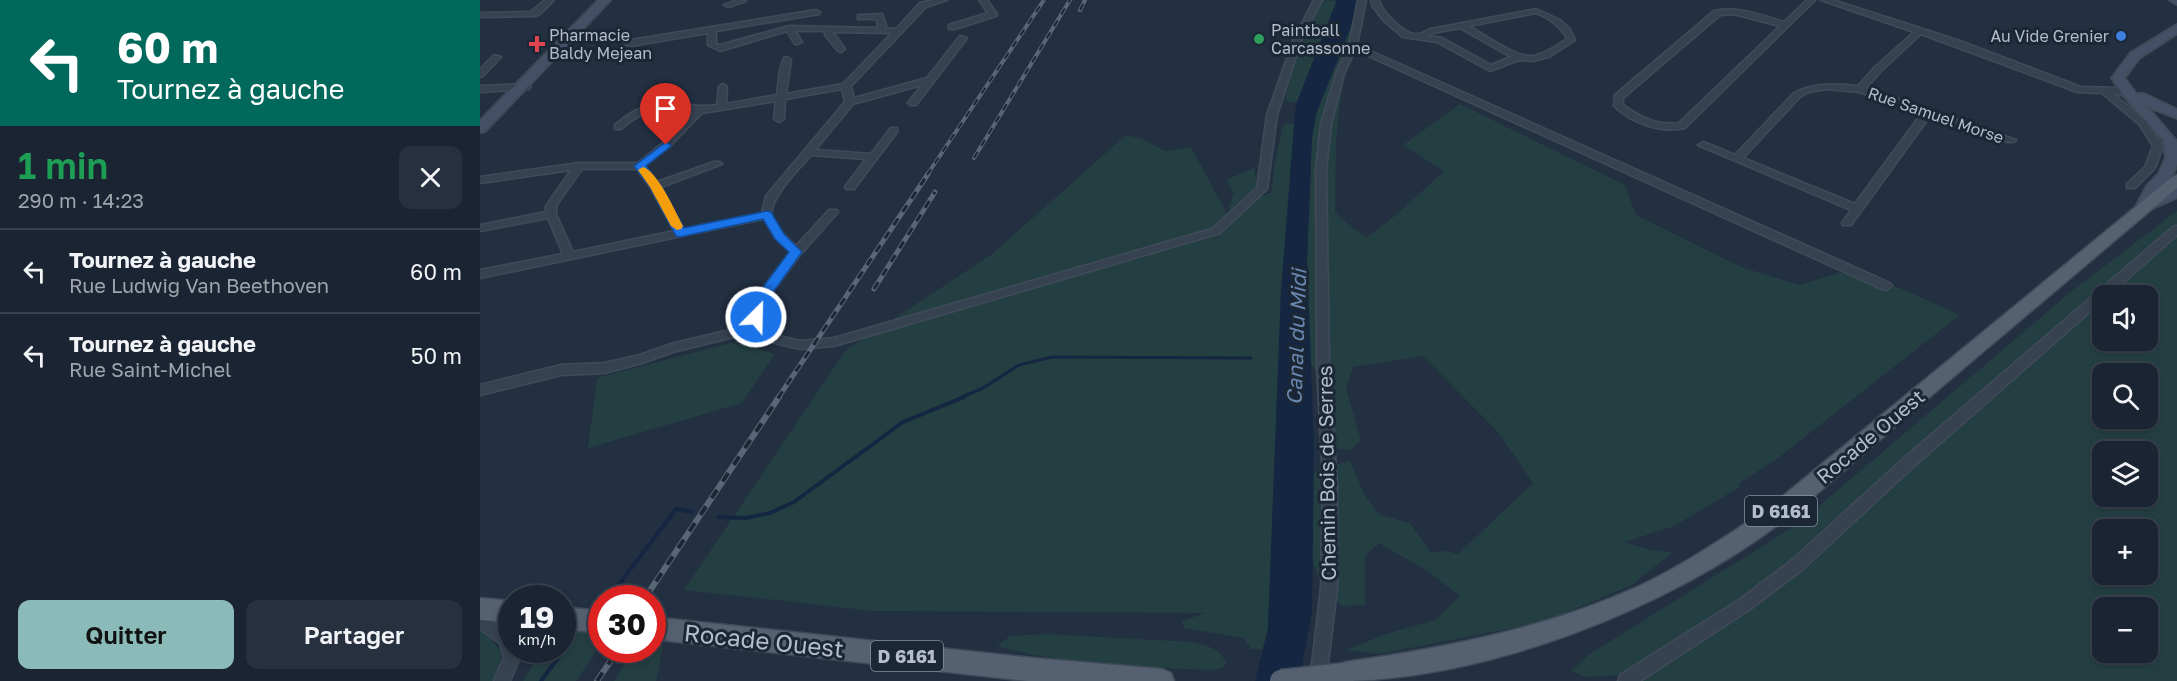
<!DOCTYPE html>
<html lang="fr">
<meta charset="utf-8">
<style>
body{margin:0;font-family:"Golos Text",sans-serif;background:#27303e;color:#f1f3f6;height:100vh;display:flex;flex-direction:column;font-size:22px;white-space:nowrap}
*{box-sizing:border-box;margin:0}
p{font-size:20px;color:#9fa4ac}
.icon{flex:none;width:33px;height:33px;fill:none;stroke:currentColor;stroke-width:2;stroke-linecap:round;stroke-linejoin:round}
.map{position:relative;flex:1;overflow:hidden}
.panel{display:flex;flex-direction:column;background:#1a2432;width:480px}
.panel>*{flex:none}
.top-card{background:#00695c;color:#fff;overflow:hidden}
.tools{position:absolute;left:1612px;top:285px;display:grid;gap:12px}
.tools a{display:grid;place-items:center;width:66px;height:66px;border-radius:12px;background:#1a2432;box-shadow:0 3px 9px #0003,0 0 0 2px #38414d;font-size:30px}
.speed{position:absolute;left:18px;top:585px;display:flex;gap:12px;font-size:30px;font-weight:700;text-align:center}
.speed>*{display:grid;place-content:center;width:78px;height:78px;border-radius:50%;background:#1a2432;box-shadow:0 3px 9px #0003,0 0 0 2px #38414d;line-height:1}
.speed small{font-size:15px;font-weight:400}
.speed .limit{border:9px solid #d22;background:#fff;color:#111}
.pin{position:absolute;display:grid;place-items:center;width:51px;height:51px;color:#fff;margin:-62px -26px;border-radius:50% 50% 50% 0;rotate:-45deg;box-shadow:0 0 6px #0007}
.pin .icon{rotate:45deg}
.me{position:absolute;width:66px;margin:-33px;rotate:23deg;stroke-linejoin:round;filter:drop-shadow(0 0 4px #0008)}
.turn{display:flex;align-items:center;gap:21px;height:126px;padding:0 18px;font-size:27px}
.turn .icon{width:78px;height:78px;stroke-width:2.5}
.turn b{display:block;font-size:42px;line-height:51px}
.round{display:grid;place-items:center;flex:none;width:63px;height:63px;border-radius:12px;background:#27303e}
.summary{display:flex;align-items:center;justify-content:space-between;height:102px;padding:0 18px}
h1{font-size:36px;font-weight:600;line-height:45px;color:#1e9e55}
.cta{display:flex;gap:12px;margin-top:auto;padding:12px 18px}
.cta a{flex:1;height:69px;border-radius:12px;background:#8bbbb9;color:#111;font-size:24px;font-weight:600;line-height:69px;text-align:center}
.cta a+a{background:#27303e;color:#f1f3f6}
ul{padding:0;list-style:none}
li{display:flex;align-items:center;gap:18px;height:84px;padding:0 18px;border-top:2px solid #38414d}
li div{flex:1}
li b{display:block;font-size:22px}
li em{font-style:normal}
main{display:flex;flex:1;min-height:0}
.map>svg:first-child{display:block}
.green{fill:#243f42;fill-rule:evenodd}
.water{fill:#142641}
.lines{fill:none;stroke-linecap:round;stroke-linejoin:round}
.stream-far1{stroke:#142641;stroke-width:3}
.stream{stroke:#142641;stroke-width:4}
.minor-casing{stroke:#404b5a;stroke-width:3}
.tertiary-casing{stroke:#404b5a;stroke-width:3}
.secondary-casing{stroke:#404b5a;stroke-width:4}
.primary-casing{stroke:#404b5a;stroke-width:3}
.minor{fill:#374251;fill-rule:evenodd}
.tertiary{fill:#374251;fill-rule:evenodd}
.secondary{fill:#445065;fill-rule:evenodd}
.primary{fill:#556171;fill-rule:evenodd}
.rail-far2-casing{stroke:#586678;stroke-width:4}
.rail-far1-casing{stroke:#586678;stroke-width:5}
.rail-casing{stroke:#586678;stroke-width:6}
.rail-far2{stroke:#1c2736;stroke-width:2;stroke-dasharray:7;stroke-linecap:butt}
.rail-far1{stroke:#1c2736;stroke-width:3;stroke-dasharray:8;stroke-linecap:butt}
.rail{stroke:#1c2736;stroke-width:4;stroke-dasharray:10;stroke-linecap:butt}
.primary-bridge-casing{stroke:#404b5a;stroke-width:25;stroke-linecap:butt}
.primary-bridge{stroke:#556171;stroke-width:22}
.route{fill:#1a73e8;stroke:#114b97;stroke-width:1.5}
.slow{fill:#f59e0b}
.shop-dot{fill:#3f7fe0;stroke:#1c2736;stroke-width:2}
.leisure-dot{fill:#2e9e5b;stroke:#1c2736;stroke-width:2}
.health-dot{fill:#e0444e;stroke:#1c2736;stroke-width:2}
.labels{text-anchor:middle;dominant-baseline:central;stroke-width:6;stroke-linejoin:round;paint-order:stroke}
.far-poi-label{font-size:16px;fill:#b3bdcc;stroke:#1c2736;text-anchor:start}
.far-street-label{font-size:16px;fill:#b3bdcc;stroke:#1c2736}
.shield{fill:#1c2736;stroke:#86909f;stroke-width:1.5}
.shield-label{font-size:18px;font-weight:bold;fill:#b3bdcc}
.street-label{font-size:20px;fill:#b3bdcc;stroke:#1c2736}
.water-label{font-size:21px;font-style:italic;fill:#6986ae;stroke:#1c2736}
.near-street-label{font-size:24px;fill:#b3bdcc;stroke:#1c2736}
</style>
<main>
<section class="panel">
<div class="top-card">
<div class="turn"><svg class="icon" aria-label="left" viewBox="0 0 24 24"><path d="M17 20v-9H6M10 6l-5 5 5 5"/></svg><div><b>60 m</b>Tournez à gauche</div></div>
</div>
<div class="summary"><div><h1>1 min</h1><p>290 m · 14:23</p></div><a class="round"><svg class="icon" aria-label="close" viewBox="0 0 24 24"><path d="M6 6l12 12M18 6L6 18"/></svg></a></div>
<ul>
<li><svg class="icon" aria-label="left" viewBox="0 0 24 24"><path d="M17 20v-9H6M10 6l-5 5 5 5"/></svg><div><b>Tournez à gauche</b><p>Rue Ludwig Van Beethoven</p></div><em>60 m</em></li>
<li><svg class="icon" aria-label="left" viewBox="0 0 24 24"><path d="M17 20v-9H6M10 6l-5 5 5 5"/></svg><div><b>Tournez à gauche</b><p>Rue Saint-Michel</p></div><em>50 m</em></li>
</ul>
<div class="cta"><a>Quitter</a><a>Partager</a></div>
</section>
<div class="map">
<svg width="1697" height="681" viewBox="0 0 1697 681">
<rect width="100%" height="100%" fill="#223042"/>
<!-- green -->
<g class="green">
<path d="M843,0L857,1L817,102H809L805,99L813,68Z"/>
<path d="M874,19L884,24C879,42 870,59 865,77C854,121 856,168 855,212L871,227L887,237L916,215L964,171L923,145L980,104L1145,185L1156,215L1261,267L1319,285L1375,268L1480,315L1298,458L1258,484L1260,487L1194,526L1145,542L1170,550L1193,552L1152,585L1067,621L900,654L866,650L906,634L955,620L980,596L949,572L899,543L885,556V605L861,606L838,576L832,560L833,474L842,468L870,461L885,496L900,515L930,523L951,553L966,551L978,554L1053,483L1018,432L943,356L873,367L866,388L881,441L870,450L844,447L845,393L831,363L827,262L832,137L836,114L851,73Z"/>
<path d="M806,123L815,124L801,292L788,629L783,649H771L764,638L704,628L702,621L725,613L394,611L204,590L365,351L512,254L646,135L662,139L685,151L711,147L747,214L754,193L746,180L774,168L776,182L783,196L792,192L794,168L802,128Z"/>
<path d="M1697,211V681H1145L1139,675L1105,677L1091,671L1110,654L1319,523L1593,290ZM1623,296H1668V340H1623ZM1623,374H1668V418H1623ZM1623,452H1668V496H1623ZM1623,530H1668V574H1623ZM1623,608H1668V652H1623Z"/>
<path d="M254,342L295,354L262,403L108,448L117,378Z"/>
<path d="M96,627L121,631V644L96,681H43L62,650H82L83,631Z"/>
<path d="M0,631L5,632L22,652L14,681H0Z"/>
<path d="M567,634L713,642C728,646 740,648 746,663L744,667L734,670C662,667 587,666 517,646L530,636Z"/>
<path d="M173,639L182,641L183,647L176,681H134L154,650H172Z"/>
</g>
<!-- water -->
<path class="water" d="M857,0H878L874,19L836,114L832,137L827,262L834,446L832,612L819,681H775L788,629L801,292L815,112L817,102Z"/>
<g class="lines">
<!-- stream-far1 -->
<path class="stream-far1" d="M480,398L503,388L539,365L572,357L771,358"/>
<!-- stream -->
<g class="stream">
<path d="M239,517L265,518L290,513L314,502L423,422L484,397"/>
<path d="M131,595L196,509L212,512"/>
<path d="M61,681L92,639"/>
</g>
<defs>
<g id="minor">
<path d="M65,0H74L60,14L55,16L0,17V13L51,12Z"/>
<path d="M257,0L266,1L248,7L244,5Z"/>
<path d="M454,0H467L446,7L371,86L374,98L447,78L480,36L487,38L436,105H430L428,103L442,85L373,104L335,150L391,154L411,128H417V132L374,189H366L365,187L386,159L331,155C320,168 289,198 292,215C294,227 308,238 316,246L349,210H357L358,212L320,255L285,302L279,324L275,325L269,321L273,301L310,252L295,238L284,219L0,278V270L83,254L68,218L0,231V225L66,212V206L91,170L0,183V177L99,163H158L183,143L213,112C185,103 162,110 141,129H135V125C155,107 176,100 204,104C217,106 224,107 237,105L239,87L243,84L247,87L246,104L297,95L300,70L304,58L307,57L311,60L306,94L363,84L412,33L353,32L365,49L361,52L358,51L345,35V31H315L322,42L318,44H315L307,31L240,51L228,45V33L151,46L142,44L141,36L85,43H82V39L145,31L149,33V40H151L336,10L340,12L339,14L236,31V44L240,45L309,26L396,28L398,25L396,19H378V15H381L402,14L406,25L404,28L416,29L440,3ZM362,89L365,102L286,196L282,213L203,229L181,187L242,164L240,162H234L177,182L165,166L189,147L222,113L296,101L294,119L299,122L304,119L305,99ZM102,169H157L170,187L194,231L93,252L76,214V206Z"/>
<path d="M499,0H507L517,14L516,16L475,29H469V25L508,13Z"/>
<path d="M834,0H842L821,41L797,115L787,189L740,233L354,346L320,349L262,335L193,352L162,363L125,373L81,375L0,395V385L81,365L125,363L160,355L191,344L262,327L320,341L354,338L732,229L777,188L787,115L813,41Z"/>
<path d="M878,0H886L877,45L1410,283L1412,286L1406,290L1402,289L875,50L864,74L851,124L846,170L849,365L857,485V588L846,680L830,681L841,588L843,485L837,365L836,170L841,124L856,74L869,46Z"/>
<path d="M891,0H899C901,11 925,36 938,34C942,34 947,30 951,29L1056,9L1080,20L1089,28L1095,40L1069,57L1052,61L1039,60L1010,71L957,42L923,37L903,20L892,5ZM1056,13C1069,18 1081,26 1087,39C1077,46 1065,54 1053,56C1036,58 1005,35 989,26ZM980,28L1031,57L1011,65L962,38L948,36L953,33Z"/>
<path d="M1327,0H1335L1205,128C1181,133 1152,124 1134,106L1135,95L1234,11C1259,6 1280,15 1304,22ZM1254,14L1300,26L1199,123C1178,126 1160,117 1143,105V98L1240,15Z"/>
<path d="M1341,0H1353L1480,41L1601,87L1640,88L1651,91L1652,93L1648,96L1633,94L1665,120L1683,146L1675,168L1655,188H1647V184L1665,167L1673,146L1659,124L1622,93L1597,92L1441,34L1401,71L1386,88L1536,140L1534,142H1528L1450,116L1371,225H1363L1362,223L1371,210L1218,145L1223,142L1226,143L1255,155L1314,93C1334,82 1355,84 1378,86L1395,67L1434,32ZM1346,89L1379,92L1442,113L1375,204L1263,158L1320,97L1329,92Z"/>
<path d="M14,55L21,57L3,76L0,77V69Z"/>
<path d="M1697,226V235L1628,296H1623V300L1433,467L1322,570L1269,610L1160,681H1138L1140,675L1259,600L1312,560L1423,459L1693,227Z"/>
<path d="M0,613L32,633V650H38L40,657L30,681H14L24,657L20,643L0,629Z"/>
</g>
<path id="tertiary" d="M45,84L51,87L49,89L0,92V86Z"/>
<g id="secondary">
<path d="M119,0H130L5,131L0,132V121Z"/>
<path d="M1690,0H1697V4Z"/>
<path d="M1697,25V33L1659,58L1644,78L1656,94H1664L1697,110V118L1666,106L1697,142V164L1692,176L1675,197L1697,187V197L1662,213L1655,209L1667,186L1679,174L1686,158L1684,140L1644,96L1632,78L1651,53Z"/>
</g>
<g id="primary">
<path d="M1697,175V188C1615,257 1534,326 1452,395C1402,437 1354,482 1303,521C1187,610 1002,681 856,681L853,674L856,666L865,662C965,648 1067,628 1159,586C1204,565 1246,536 1287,509L1692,177Z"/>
<path d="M0,598L32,601V623L0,620Z"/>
<path d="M82,607L122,611V633L82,629Z"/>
<path d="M172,617L553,658L682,669L691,673L694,681H548L172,639Z"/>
</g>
</defs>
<!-- minor casing -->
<use href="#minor" class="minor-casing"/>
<!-- tertiary casing -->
<use href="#tertiary" class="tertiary-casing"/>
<!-- secondary casing -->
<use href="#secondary" class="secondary-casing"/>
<!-- primary casing -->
<use href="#primary" class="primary-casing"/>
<!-- minor -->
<use href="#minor" class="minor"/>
<!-- tertiary -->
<use href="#tertiary" class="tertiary"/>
<!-- secondary -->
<use href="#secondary" class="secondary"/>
<!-- primary -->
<use href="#primary" class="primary"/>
<defs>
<g id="rail-far2">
<path d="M600,10L605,0"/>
<path d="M494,158L590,0"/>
<path d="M447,175L564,0"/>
</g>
<g id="rail-far1">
<path d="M394,289L455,192"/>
<path d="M298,398L448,174"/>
</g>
<g id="rail">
<path d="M165,598L299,397"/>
<path d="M117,681L138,650"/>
</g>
</defs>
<!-- rail-far2 casing -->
<use href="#rail-far2" class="rail-far2-casing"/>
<!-- rail-far1 casing -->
<use href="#rail-far1" class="rail-far1-casing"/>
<!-- rail casing -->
<use href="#rail" class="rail-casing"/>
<!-- rail-far2 -->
<use href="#rail-far2" class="rail-far2"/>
<!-- rail-far1 -->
<use href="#rail-far1" class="rail-far1"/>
<!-- rail -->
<use href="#rail" class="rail"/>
<defs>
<path id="primary-bridge" d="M801,681L865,674"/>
</defs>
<!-- primary-bridge casing -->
<use href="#primary-bridge" class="primary-bridge-casing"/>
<!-- primary-bridge -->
<use href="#primary-bridge" class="primary-bridge"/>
</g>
<!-- route -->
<path class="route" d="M186,142L191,145L190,147L166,166L181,186L204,228L287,211L291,212L304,234L322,252L286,302L280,321L276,322L269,317L275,298L309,252L295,239L283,219L200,237L196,236L170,187L154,166Z"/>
<!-- slow -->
<path class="slow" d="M163,167C178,172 195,211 203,226L201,229L197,230L191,226L170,187L158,170Z"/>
<!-- markers -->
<circle class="shop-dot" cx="1641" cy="36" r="6"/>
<circle class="leisure-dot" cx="779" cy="39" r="6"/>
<path class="health-dot" d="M54 35h6v6h6v6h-6v6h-6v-6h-6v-6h6z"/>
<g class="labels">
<!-- far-poi labels -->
<g class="far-poi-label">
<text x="791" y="30">Paintball<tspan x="791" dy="18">Carcassonne</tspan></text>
<text x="69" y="35">Pharmacie<tspan x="69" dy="18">Baldy Mejean</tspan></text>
<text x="1629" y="36" text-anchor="end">Au Vide Grenier</text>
</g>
<!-- far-street labels -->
<g class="far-street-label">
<text transform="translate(1456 115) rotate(19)">Rue Samuel Morse</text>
</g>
<!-- shield labels -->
<g class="shield">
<rect x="1265" y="496" width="72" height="30" rx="4.5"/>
<rect x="391" y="641" width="72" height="30" rx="4.5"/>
</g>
<g class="shield-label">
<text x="1301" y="511">D 6161</text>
<text x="427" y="656">D 6161</text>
</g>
<!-- street labels -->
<g class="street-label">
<text transform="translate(1390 436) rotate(-40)">Rocade Ouest</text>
<text transform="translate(846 473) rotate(-91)">Chemin Bois de Serres</text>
</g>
<!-- water labels -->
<g class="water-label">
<text transform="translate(816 337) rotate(-88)">Canal du Midi</text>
</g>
<!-- near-street labels -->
<g class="near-street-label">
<text transform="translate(284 640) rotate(6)">Rocade Ouest</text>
</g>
</g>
</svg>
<div class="tools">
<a><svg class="icon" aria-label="sound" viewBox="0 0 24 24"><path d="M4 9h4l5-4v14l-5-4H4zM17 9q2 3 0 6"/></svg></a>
<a><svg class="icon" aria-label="search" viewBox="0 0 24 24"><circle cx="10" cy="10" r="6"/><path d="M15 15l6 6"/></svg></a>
<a><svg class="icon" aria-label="layers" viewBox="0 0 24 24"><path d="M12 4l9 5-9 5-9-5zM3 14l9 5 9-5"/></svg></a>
<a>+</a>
<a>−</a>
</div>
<div class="speed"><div>19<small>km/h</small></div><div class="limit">30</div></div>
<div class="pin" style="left:186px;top:145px;background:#d93025"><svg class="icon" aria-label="arrive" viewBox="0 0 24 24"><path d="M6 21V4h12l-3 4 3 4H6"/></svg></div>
<svg class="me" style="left:276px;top:317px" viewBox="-20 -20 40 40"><circle r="17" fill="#1a73e8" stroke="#fff" stroke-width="3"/><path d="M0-11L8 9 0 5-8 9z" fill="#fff"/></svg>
</div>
</main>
